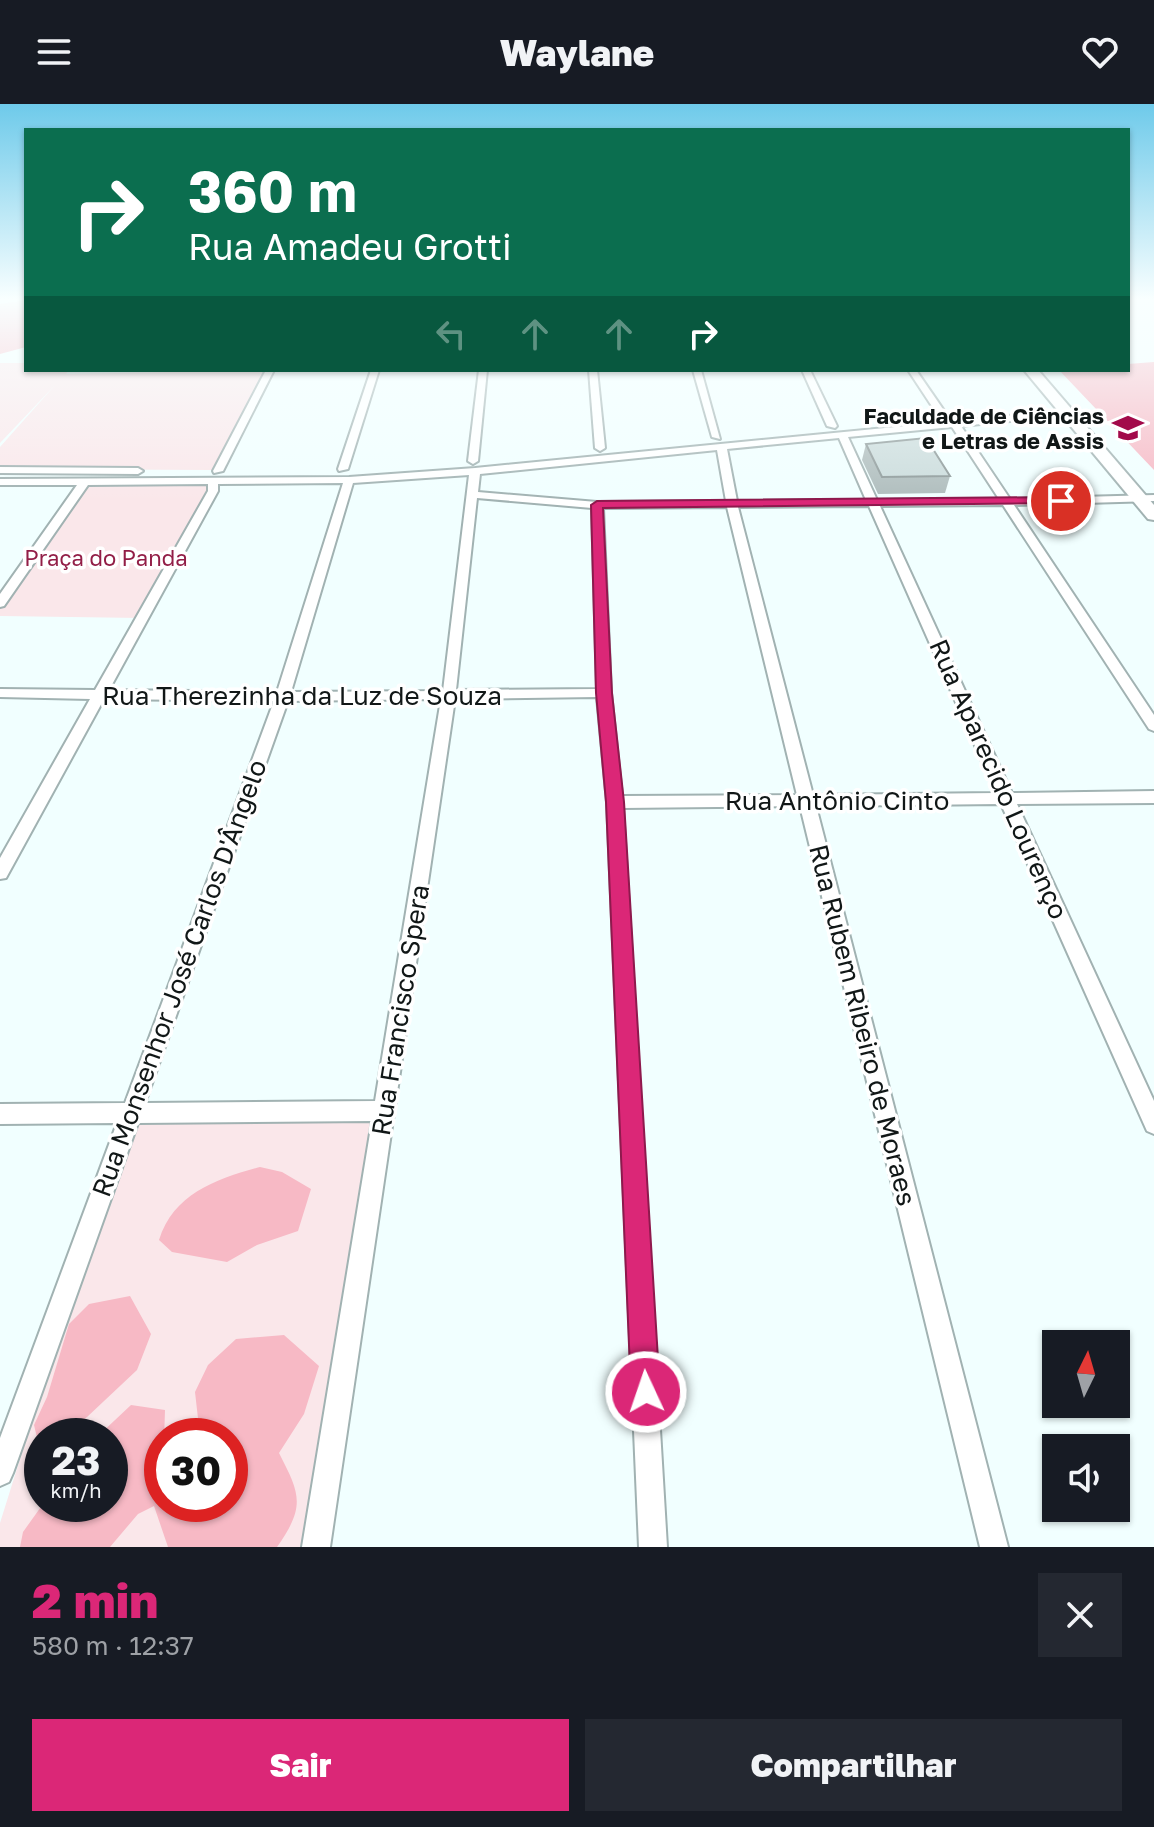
<!DOCTYPE html>
<html lang="pt">
<meta charset="utf-8">
<style>
body{margin:0;font-family:"Golos Text",sans-serif;background:#242831;color:#f1f3f6;height:100vh;display:flex;flex-direction:column;font-size:30px;white-space:nowrap}
*{box-sizing:border-box;margin:0}
p{font-size:26px;color:#9ea1a6}
.icon{flex:none;width:44px;height:44px;fill:none;stroke:currentColor;stroke-width:2;stroke-linecap:round;stroke-linejoin:round}
.map{position:relative;height:1443px;overflow:hidden}
.sheet{display:flex;flex-direction:column;background:#171b24;flex:1}
.sheet>*{flex:none}
.banner{position:absolute;left:24px;top:24px;width:1106px;height:244px;border-radius:0px;box-shadow:0 2px 6px #0004;background:#0b6e4f;color:#fff;overflow:hidden}
.needle{width:52px;rotate:5deg}
.tools{position:absolute;left:1042px;top:1226px;display:grid;gap:16px}
.tools a{display:grid;place-items:center;width:88px;height:88px;border-radius:0px;background:#171b24;box-shadow:0 2px 6px #0004;font-size:40px}
.speed{position:absolute;left:24px;top:1314px;display:flex;gap:16px;font-size:40px;font-weight:700;text-align:center}
.speed>*{display:grid;place-content:center;width:104px;height:104px;border-radius:50%;background:#171b24;box-shadow:0 2px 6px #0004;line-height:1}
.speed small{font-size:20px;font-weight:400}
.speed .limit{border:12px solid #d22;background:#fff;color:#111}
.pin{position:absolute;display:grid;place-items:center;width:68px;height:68px;color:#fff;margin:-34px;border:4px solid #fff;border-radius:50%;box-shadow:0 2px 8px #0007}
.me{position:absolute;width:88px;margin:-44px;rotate:357deg;stroke-linejoin:round;filter:drop-shadow(0 0 6px #0008)}
.turn{display:flex;align-items:center;gap:28px;height:168px;padding:0 32px;font-size:36px}
.turn .icon{width:104px;height:104px;stroke-width:2.5}
.turn b{display:block;font-size:56px;line-height:68px}
.lanes{display:flex;align-items:center;height:76px;padding:0 32px;background:#0003;justify-content:center;gap:40px;direction:ltr}
.lanes .off{opacity:.35}
.round{display:grid;place-items:center;flex:none;width:84px;height:84px;border-radius:0px;background:#242831}
.head{display:flex;align-items:center;justify-content:space-between;height:136px;padding:0 32px}
h1{font-size:48px;font-weight:800;line-height:60px;color:#db2777}
.cta{display:flex;gap:16px;margin-top:auto;padding:16px 32px}
.cta a{flex:1;height:92px;border-radius:0px;background:#db2777;color:#fff;font-size:32px;font-weight:800;line-height:92px;text-align:center}
.cta a+a{background:#242831;color:#f1f3f6}
header{display:flex;justify-content:space-between;align-items:center;height:104px;padding:0 32px;background:#171b24;font-size:36px;font-weight:800}
.map>svg:first-child{display:block}
.green{fill:#fae7ea;fill-rule:evenodd}
.forest{fill:#f7b9c5}
.lines{fill:none;stroke-linecap:round;stroke-linejoin:round}
.street-casing{stroke:#a1b2b2;stroke-width:4}
.secondary-casing{stroke:#a1b2b2;stroke-width:4}
.street{fill:#fff;fill-rule:evenodd}
.secondary{fill:#fff;fill-rule:evenodd}
.wall{fill:#afbdbd}
.building{fill:#cbdcdc;stroke:#8e9a9a;stroke-width:2}
.route{fill:#db2777;stroke:#8e194d;stroke-width:2}
.labels{text-anchor:middle;dominant-baseline:central;stroke-width:7;stroke-linejoin:round;paint-order:stroke}
.far-poi-label{font-size:22px;font-weight:bold;fill:#111717;stroke:#fff;text-anchor:end}
.far-park-label{font-size:22px;fill:#921e47;stroke:#fff}
.street-label{font-size:26px;fill:#111717;stroke:#fff}
</style>
<header><svg class="icon" aria-label="menu" viewBox="0 0 24 24"><path d="M4 6h16M4 12h16M4 18h16"/></svg>Waylane<svg class="icon" aria-label="heart" viewBox="0 0 24 24"><path d="M12 20l-8-8c-3-5 5-10 8-4 3-6 11-1 8 4z"/></svg></header>
<div class="map">
<svg width="1154" height="1443" viewBox="0 0 1154 1443">
<rect width="100%" height="100%" fill="#f1ffff"/>
<!-- green -->
<g class="green">
<path d="M0,259H26V266H69L66,270L266,266L213,366L0,365V343L56,280L0,339Z"/>
<path d="M209,377L213,387L141,514L0,512V498L84,379Z"/>
<path d="M384,1007L306,1443H0V1419L128,1010ZM42,1332H110V1400H42ZM162,1332H230V1400H162Z"/>
</g>
<!-- forest -->
<g class="forest">
<path d="M26,196V243L0,250V200Z"/>
<path d="M1154,258V366L1059,266H1128V260Z"/>
<path d="M260,1063L282,1068L311,1085L298,1127L257,1141L227,1158L172,1148L159,1136C174,1089 217,1075 260,1063Z"/>
<path d="M130,1192L151,1230L137,1266L87,1313L61,1332H42L40,1346L34,1321L47,1293L69,1220L89,1200Z"/>
<path d="M284,1231L319,1262L304,1310L279,1349C300,1390 306,1402 277,1443H168L154,1402L138,1410L110,1443H20L23,1428L43,1400H110V1332H98L131,1301L165,1306L162,1400H230V1332H200L195,1288L208,1261L236,1235Z"/>
</g>
<g class="lines">
<defs>
<g id="street">
<path d="M266,266H274L223,367L214,369L213,367Z"/>
<path d="M371,266H379L348,365L339,367L338,365Z"/>
<path d="M479,266H487L478,357L473,360L468,357Z"/>
<path d="M589,266H597L605,344L600,347L595,344Z"/>
<path d="M693,266H701L720,335L712,333Z"/>
<path d="M802,266H810L837,322L835,324L827,322Z"/>
<path d="M908,266H916L947,311L945,313H939Z"/>
<path d="M1068,306L1071,307V311L961,322L1010,395L1154,391V397L1014,401L1154,611V627L1149,625L1003,401L880,402L1012,689L1154,687V699L1017,700L1154,997V1030L1147,1027L1001,700L816,702L1008,1443H980L800,702L623,704L667,1443H639L607,698L597,593L455,595L330,1443H302L372,1017L138,1019L13,1369L9,1378L0,1382V1334L117,1019L0,1020V1000L125,999L274,597L104,595L6,774L0,775V754L90,595L0,593V585L95,586L208,387V380L88,381L4,502L0,503V490L77,381H0V375L349,373L475,364ZM952,323L999,395L877,396L848,333ZM839,334L866,396L737,397L727,345ZM717,346L726,397L597,398L478,388L480,370ZM469,371L443,587L291,588L353,379ZM343,379L277,588L109,586L218,387V380ZM477,394L592,404L597,585L456,586ZM869,402L996,689L813,691L738,403ZM727,403L797,691L622,692L611,589L603,404ZM441,595L375,997L145,999L288,597Z"/>
<path d="M0,363L138,364L143,367L138,370L0,369Z"/>
</g>
<path id="secondary" d="M1024,266H1038L1154,401V416L1148,415Z"/>
</defs>
<!-- street casing -->
<use href="#street" class="street-casing"/>
<!-- secondary casing -->
<use href="#secondary" class="secondary-casing"/>
<!-- street -->
<use href="#street" class="street"/>
<!-- secondary -->
<use href="#secondary" class="secondary"/>
</g>
<!-- wall -->
<path class="wall" d="M866,340L950,372L945,389L878,390L862,356Z"/>
<!-- building -->
<path class="building" d="M926,334L950,372L882,373L866,340Z"/>
<!-- sky -->
<linearGradient id="sky" x2="0" y2="1"><stop stop-color="#6ecaea"/><stop offset="0.49" stop-color="#f9ffff"/><stop offset="1" stop-color="#f9ffff" stop-opacity="0"/></linearGradient>
<rect width="1154" height="398" fill="url(#sky)"/>
<!-- route -->
<path class="route" d="M1061,393L1065,394V399L603,404L612,589L624,698L660,1288L656,1298L646,1302L636,1298L631,1288L606,698L596,589L591,401L597,397Z"/>
<!-- icons -->
<defs>
<symbol id="university-bare" viewBox="-9 -9 18 18"><path d="M0-5L7-2L0 1L-7-2ZM-4 1L0 2.5L4 1V4Q0 6-4 4Z" fill="#a20a4a" stroke="#fff" stroke-width="2.5" paint-order="stroke"/></symbol>
</defs>
<g fill-rule="evenodd">
<use href="#university-bare" x="1106" y="302" width="44" height="44"/>
</g>
<g class="labels">
<!-- far-poi labels -->
<g class="far-poi-label">
<text x="1104" y="311">Faculdade de Ciências<tspan x="1104" dy="25">e Letras de Assis</tspan></text>
</g>
<!-- far-park labels -->
<g class="far-park-label">
<text x="106" y="453">Praça do Panda</text>
</g>
<!-- street labels -->
<g class="street-label">
<text x="302" y="591">Rua Therezinha da Luz de Souza</text>
<text transform="translate(999 675) rotate(66)">Rua Aparecido Lourenço</text>
<text x="837" y="696">Rua Antônio Cinto</text>
<text transform="translate(179 874) rotate(-70)">Rua Monsenhor José Carlos D'Ângelo</text>
<text transform="translate(400 906) rotate(-81)">Rua Francisco Spera</text>
<text transform="translate(863 921) rotate(76)">Rua Rubem Ribeiro de Moraes</text>
</g>
</g>
</svg>
<div class="tools">
<a><svg class="needle" viewBox="-14 -14 28 28"><path d="M0-13l5 13h-10z" fill="#e53935"/><path d="M0 13l5-13h-10z" fill="#9ea1a6"/></svg></a>
<a><svg class="icon" aria-label="sound" viewBox="0 0 24 24"><path d="M4 9h4l5-4v14l-5-4H4zM17 9q2 3 0 6"/></svg></a>
</div>
<div class="speed"><div>23<small>km/h</small></div><div class="limit">30</div></div>
<div class="pin" style="left:1061px;top:397px;background:#d93025"><svg class="icon" aria-label="arrive" viewBox="0 0 24 24"><path d="M6 21V4h12l-3 4 3 4H6"/></svg></div>
<svg class="me" style="left:646px;top:1288px" viewBox="-20 -20 40 40"><circle r="17" fill="#db2777" stroke="#fff" stroke-width="3"/><path d="M0-11L8 9 0 5-8 9z" fill="#fff"/></svg>
<div class="banner">
<div class="turn"><svg class="icon" aria-label="right" viewBox="0 0 24 24"><path d="M7 20v-9h11M14 6l5 5-5 5"/></svg><div><b>360 m</b>Rua Amadeu Grotti</div></div>
<div class="lanes"><svg class="icon off" aria-label="left" viewBox="0 0 24 24"><path d="M17 20v-9H6M10 6l-5 5 5 5"/></svg><svg class="icon off" aria-label="ahead" viewBox="0 0 24 24"><path d="M12 20V5M6 11l6-6 6 6"/></svg><svg class="icon off" aria-label="ahead" viewBox="0 0 24 24"><path d="M12 20V5M6 11l6-6 6 6"/></svg><svg class="icon" aria-label="right" viewBox="0 0 24 24"><path d="M7 20v-9h11M14 6l5 5-5 5"/></svg></div>
</div>
</div>
<section class="sheet">
<div class="head"><div><h1>2 min</h1><p>580 m · 12:37</p></div><a class="round"><svg class="icon" aria-label="close" viewBox="0 0 24 24"><path d="M6 6l12 12M18 6L6 18"/></svg></a></div>
<div class="cta"><a>Sair</a><a>Compartilhar</a></div>
</section>
